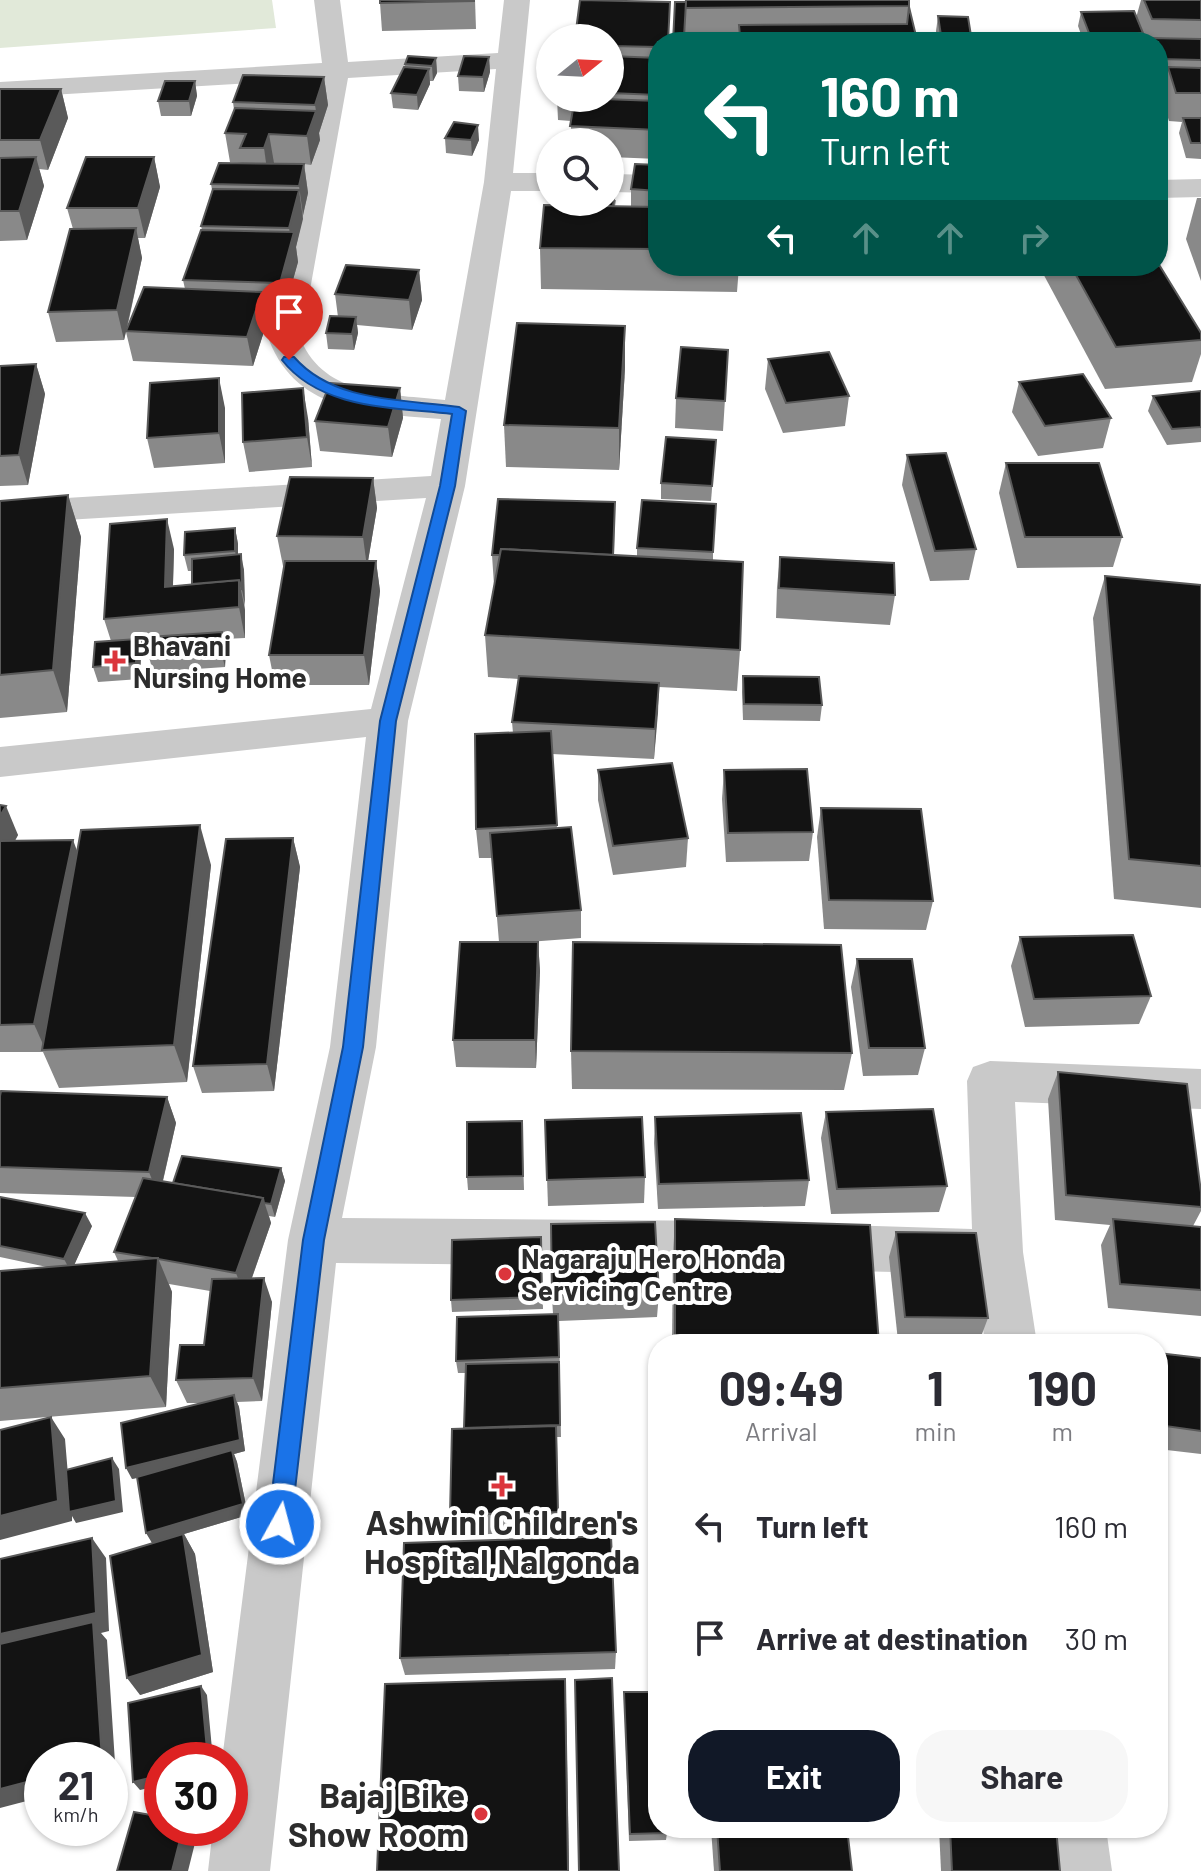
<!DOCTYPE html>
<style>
body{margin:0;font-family:Barlow,sans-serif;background:#f7f7f7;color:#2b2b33;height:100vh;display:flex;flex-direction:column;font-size:30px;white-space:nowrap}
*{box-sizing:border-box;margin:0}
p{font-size:26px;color:#7c7c81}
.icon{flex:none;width:44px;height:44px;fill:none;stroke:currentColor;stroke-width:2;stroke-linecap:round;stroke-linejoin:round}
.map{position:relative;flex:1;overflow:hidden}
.panel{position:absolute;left:648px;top:1334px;width:520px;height:504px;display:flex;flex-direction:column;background:#fff;border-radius:32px;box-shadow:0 2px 6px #0004}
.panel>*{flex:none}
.hud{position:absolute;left:648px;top:32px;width:520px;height:244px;border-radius:32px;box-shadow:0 2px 6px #0004;background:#00695c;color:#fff;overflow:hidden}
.needle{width:52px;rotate:72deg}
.fabs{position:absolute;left:536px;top:24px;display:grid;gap:16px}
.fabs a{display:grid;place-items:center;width:88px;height:88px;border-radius:50%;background:#fff;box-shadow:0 2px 6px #0004;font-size:40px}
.speed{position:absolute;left:24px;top:1742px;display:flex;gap:16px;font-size:40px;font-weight:700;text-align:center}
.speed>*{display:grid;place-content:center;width:104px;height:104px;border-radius:50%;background:#fff;box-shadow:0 2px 6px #0004;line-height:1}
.speed small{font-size:20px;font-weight:400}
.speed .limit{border:12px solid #d22;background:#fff;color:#111}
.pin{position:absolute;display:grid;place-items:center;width:68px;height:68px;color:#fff;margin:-82px -34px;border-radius:50% 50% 50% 0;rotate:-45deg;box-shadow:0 0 8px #0007}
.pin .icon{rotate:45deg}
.me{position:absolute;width:88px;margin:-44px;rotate:7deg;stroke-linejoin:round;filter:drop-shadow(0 0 6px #0008)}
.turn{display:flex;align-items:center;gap:28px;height:168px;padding:0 40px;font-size:36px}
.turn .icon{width:104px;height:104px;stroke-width:2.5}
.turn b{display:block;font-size:56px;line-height:68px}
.lanes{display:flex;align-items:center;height:76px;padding:0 40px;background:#0003;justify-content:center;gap:40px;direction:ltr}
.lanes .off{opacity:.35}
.eta{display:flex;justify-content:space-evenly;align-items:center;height:136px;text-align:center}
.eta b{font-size:48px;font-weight:700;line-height:56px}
.action{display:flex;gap:16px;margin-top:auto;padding:16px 40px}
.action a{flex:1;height:92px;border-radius:32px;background:#111827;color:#fff;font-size:32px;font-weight:700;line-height:92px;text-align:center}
.action a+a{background:#f7f7f7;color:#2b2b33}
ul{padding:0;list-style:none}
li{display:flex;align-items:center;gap:24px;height:112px;padding:0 40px}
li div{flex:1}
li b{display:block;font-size:30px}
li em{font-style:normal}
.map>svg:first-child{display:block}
.green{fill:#e1e9d9}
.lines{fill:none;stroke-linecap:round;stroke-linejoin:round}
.street{fill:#c9c9c9;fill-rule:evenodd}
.wall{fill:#898989}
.shaded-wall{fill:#5a5a5a}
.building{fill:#131313;stroke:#5a5a5a;stroke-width:2}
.route{fill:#1a73e8;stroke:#114b97;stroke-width:2}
.poi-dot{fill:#db353c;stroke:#fff;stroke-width:3}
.labels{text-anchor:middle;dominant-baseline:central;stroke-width:8;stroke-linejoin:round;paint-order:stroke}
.poi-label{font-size:28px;font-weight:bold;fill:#2c2c2c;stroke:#fff;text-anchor:start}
.near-poi-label{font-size:34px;font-weight:bold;fill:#2c2c2c;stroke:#fff}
</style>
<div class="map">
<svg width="1201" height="1871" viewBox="0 0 1201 1871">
<rect width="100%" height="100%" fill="#fff"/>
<!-- green -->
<path class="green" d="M0,0H272L276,28L0,48Z"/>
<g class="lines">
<!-- street -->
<g class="street">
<path d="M314,0H340L348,62L498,53L504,0H530L513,173H550V191H511L465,486L408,721L376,1047L342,1218L735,1221L753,1228L760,1244L753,1260L735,1267L336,1263L270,1871H208L213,1828H230V1760H222L288,1240L330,1047L366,737L0,777V747L371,709L426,498L0,524V502L431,476L441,419C372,413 298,414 269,340L321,79L0,98V82L322,63ZM496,69L484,182L445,400C391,394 325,397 301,340L348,78Z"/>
<path d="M610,174L658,175V193L610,192Z"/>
<path d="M1201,179V197L1158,198V180Z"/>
<path d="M990,1061L1201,1069V1109L1015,1102L1023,1252L1037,1344H985L976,1274L811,1270L793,1263L786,1247L793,1231L811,1224L972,1229L967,1081L973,1067Z"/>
<path d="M1044,1828H1106L1112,1871H1050Z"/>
</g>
</g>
<!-- wall -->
<g class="wall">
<path d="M475,0L476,29L382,31L380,3Z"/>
<path d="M1141,0H1201V159L1186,158L1179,133L1182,122L1169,121L1161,96L1166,74H1158V42H1143L1141,39V42H1065L1066,37H1082L1078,26L1081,12L1136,18Z"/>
<path d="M686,2L909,7L916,36L915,42H673Z"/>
<path d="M938,16L972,42H937L936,31Z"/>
<path d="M610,38L658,42V159L610,157V142H571V121L558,120L557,98H610Z"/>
<path d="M489,57L490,72L484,92L459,91L458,76Z"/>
<path d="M436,58L437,73L433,81H430V84L418,110L393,108L391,93L405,67V64Z"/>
<path d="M324,77L328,105L319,133L320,140L311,165L304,164L308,193L296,247L298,262L284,312H266L267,322L253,366L133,361L126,332L124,340L56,342L48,312L73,229L67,208L154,157L160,187L145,238H138L142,258L127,329L185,289L183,280L202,230L201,226L212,190L211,184L242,163L230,162L225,133L234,110L233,102Z"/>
<path d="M195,81L197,96L191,116H161L158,101Z"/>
<path d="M0,89H61L68,118L48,170L39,169L44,186L27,240L0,241Z"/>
<path d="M445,138L479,140L472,156L446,153Z"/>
<path d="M658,165V266H739L737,292L541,289L540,248L585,206L616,200L615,206L631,207V189Z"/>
<path d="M1197,198H1201V281L1186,239Z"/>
<path d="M743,266H772V272L743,270Z"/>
<path d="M812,266H851L850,275L812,273Z"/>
<path d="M880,266H908L907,271L880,269Z"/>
<path d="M1039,266H1158L1201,333V354L1192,382L1105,389Z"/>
<path d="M419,270L422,300L412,330L357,325L358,333L354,350L328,349L326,333L338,317L335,294Z"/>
<path d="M728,350L723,431L675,428L676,398Z"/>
<path d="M768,359L849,396L845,426L783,433L765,389Z"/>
<path d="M36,364L45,394L28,485L0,486V366Z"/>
<path d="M625,368L619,470L506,467L504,425Z"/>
<path d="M1019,382L1111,418L1103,448L1038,456L1012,412Z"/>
<path d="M400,388L403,418L392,457L320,451L315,421Z"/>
<path d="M1201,391V442L1167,445L1148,411L1153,396Z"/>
<path d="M225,408V463L154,468L147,438Z"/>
<path d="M308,418L312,467L249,472L243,442Z"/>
<path d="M716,440L711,501L661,499V483Z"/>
<path d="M907,455L976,549L969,580L930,581L902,485Z"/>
<path d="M1006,463L1122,537L1113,567L1017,568L999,493Z"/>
<path d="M373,478L377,508L368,561H376L380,591L369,685H275L269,655L284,566H283L277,536Z"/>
<path d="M68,495L81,537L67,712L0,718V501Z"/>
<path d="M615,502L614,555L637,557V548L713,552V561L740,650L737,691L659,687L654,759L552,754L557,828L581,910V938L528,942H538L540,971L536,1068L456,1067L453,1040L499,942L492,858H479L476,829L513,733L512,722L519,679L488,677L485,635L494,585L492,555Z"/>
<path d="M235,528L238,544V554L244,570L245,638L224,639L226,647L225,667L153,672L149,657V646L139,647L141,654L140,679L98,682L93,667L111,641L104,619L174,549L173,586L192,584V571H188L184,555Z"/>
<path d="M780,557L895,595L890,625L776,618L777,587Z"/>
<path d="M1105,576L1201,585V908L1114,899L1093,618Z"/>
<path d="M743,676L822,705L820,721L743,720L742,692Z"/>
<path d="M598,770L688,838L686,867L613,875L598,800Z"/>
<path d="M724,770L813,832L809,861L726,862L722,799Z"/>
<path d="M0,805L18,835L15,841L77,851L211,865L187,1082L59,1088L43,1052H0Z"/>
<path d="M821,808L933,901L926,930L824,929L817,837Z"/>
<path d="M293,838L300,867L274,1091L202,1093L193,1066Z"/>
<path d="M1020,937L1151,996L1139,1024L1025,1027L1011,966Z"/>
<path d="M857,959L925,1048L918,1075L863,1076L851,987Z"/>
<path d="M571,1051L852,1053L844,1090L572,1089Z"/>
<path d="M1058,1072L1201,1192V1211L1193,1226L1201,1227V1316L1108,1308L1101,1245L1110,1225L1055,1220L1048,1099Z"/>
<path d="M0,1096L167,1097L176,1123L163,1181L172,1183L281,1168L285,1181L275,1217L269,1216L271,1223L252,1278L272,1302L262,1401L237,1402L239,1407L245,1451L234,1454L237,1462L248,1515L184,1534L195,1554L213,1672L140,1695L152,1543L137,1478L132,1479L203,1403H187L176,1380L204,1345L210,1291L169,1284L172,1292L166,1407L0,1421V1271L47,1267L0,1257V1197L92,1226L74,1265L118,1261L114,1252L136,1197L0,1193Z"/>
<path d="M826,1112L947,1186L939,1212L831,1214L821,1138Z"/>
<path d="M655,1117L809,1180L805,1206L658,1209L654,1143Z"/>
<path d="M545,1120L645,1177L644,1203L548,1206Z"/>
<path d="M522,1121L524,1190H468L467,1177Z"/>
<path d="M675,1219L879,1344H672L673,1254Z"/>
<path d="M896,1232L988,1318L979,1342L898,1341L889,1257Z"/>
<path d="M541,1237L543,1309L452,1312L451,1300Z"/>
<path d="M659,1293L657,1317L559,1321L561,1437H557L559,1532L454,1535L450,1515L464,1428L465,1373H458L456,1361L553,1314L552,1297Z"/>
<path d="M1158,1353L1201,1358V1454L1158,1449Z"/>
<path d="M616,1652L615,1669L405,1675L400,1658Z"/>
<path d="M624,1692L667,1833L666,1840L629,1841Z"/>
<path d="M711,1828H847L852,1871H714Z"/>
<path d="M939,1828H1056L1060,1871H941Z"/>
</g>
<!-- shaded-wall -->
<g class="shaded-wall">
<path d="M489,57L490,72L484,92L483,77Z"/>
<path d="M436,58L437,73L433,81L432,66Z"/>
<path d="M429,69L430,84L418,110L417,95Z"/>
<path d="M324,77L328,105L319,133L320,140L311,165L307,136L316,111L315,105Z"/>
<path d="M195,81L197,96L191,116L189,101Z"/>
<path d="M61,89L68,118L48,170L40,140Z"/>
<path d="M478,125L479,140L472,156L471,140Z"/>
<path d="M269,134L274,163L268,177L264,148Z"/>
<path d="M36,157L44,186L27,240L19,211Z"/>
<path d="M154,157L160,187L145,238L138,208Z"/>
<path d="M304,164L308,193L303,215L299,186Z"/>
<path d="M299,190L303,219L296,247L298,262L284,312L280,283L291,241L289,228Z"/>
<path d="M136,228L142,258L124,340L117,310Z"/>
<path d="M419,270L422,300L412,330L409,300Z"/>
<path d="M262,292L267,322L253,366L247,337Z"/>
<path d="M356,317L358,333L354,350L352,334Z"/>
<path d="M625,326V368L619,470V428Z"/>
<path d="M36,364L45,394L28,485L19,455Z"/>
<path d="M219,378L225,408V463L219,433Z"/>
<path d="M303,388L308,418L312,467L307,437Z"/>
<path d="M400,388L403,418L392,457L388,427Z"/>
<path d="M373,478L377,508L367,567L363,537Z"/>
<path d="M68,495L81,537L67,712L53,670Z"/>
<path d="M167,519L174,549L172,613L165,587Z"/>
<path d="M235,528L238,544V567L235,551Z"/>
<path d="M241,554L244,570L245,605L242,590Z"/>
<path d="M376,561L380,591L369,685L364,655Z"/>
<path d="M239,580L245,610V638L239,607Z"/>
<path d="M222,632L226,647L225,667L221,651Z"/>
<path d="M137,639L141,654L140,679L136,663Z"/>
<path d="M659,683L658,713L654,759L655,729Z"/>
<path d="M6,806L18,835L0,866V816Z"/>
<path d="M200,825L211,865L187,1082L174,1045Z"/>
<path d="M293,838L300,867L274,1091L267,1064Z"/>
<path d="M73,840L84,869L46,1051L34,1024Z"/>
<path d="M538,942L540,971L536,1068L535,1040Z"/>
<path d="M167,1097L176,1123L159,1197L149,1172Z"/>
<path d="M281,1168L285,1181L275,1217L271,1204Z"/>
<path d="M263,1198L271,1223L245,1297L236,1273Z"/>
<path d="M85,1213L92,1226L71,1272L64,1259Z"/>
<path d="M158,1258L172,1292L166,1407L150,1376Z"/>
<path d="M264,1278L272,1302L262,1401L253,1378Z"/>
<path d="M234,1395L239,1407L245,1451L234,1454L237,1462L248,1515L184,1534L195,1554L213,1672L140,1695L127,1678L152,1543L146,1533L233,1454L132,1479L126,1468Z"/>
<path d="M51,1417L65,1439L71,1511L112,1458L119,1469L123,1512L76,1523L72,1516V1521L0,1540V1516Z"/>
<path d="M92,1538L106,1558L109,1631L101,1633L107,1640L116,1778L110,1779V1760H102L0,1655V1634Z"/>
<path d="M565,1679L566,1702L569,1871H568Z"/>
<path d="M201,1686L207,1695L213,1760H208Z"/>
<path d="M162,1775V1785L140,1790L133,1782Z"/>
<path d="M42,1778V1797L0,1808V1789Z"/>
<path d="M183,1828H191L197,1835L188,1871H172Z"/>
</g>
<!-- building -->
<g class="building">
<path d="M380,0H474V1L380,3Z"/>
<path d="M580,0L670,2L668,42H658V47L610,46V38H575Z"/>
<path d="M686,0H909V6L685,8Z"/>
<path d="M1144,0H1201V20L1152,19Z"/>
<path d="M675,2H686L684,37H714V42H673Z"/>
<path d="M909,7L916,36H740L739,25L907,24Z"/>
<path d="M1134,11L1143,33H1089L1081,12Z"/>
<path d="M938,16L968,17L972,42H942Z"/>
<path d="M1066,37H1133L1135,42H1067Z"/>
<path d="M1149,38L1201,39V60L1158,59V42H1150Z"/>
<path d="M408,56L436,58L432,66L405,64Z"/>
<path d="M464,56L489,57L483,77L458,76Z"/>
<path d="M610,56L658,58V95L610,93Z"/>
<path d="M404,67L429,69L417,95L391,93Z"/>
<path d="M1168,67L1201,68V93H1176Z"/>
<path d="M243,75L324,77L315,105L233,102Z"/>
<path d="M165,81H195L189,101H158Z"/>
<path d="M0,89H61L40,140H0Z"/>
<path d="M575,98L658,101V130L570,126Z"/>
<path d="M235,108L316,111L307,136L269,134L264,148H240L246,134L225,133Z"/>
<path d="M1183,118H1201V143H1191Z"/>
<path d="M454,122L478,125L471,140L445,138Z"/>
<path d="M36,157L19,211H0V158Z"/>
<path d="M86,157H154L138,208H67Z"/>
<path d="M219,163L304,164L299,186L211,184Z"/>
<path d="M635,164L658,165V191L631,189Z"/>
<path d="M610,185H616L613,206H585V202H610Z"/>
<path d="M213,189L299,190L289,228L201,226Z"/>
<path d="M544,205L658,207V249L540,248Z"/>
<path d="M136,228L117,310L48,312L70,229Z"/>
<path d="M201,230L294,232L280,283L183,280Z"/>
<path d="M1158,263L1201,333V340L1116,347L1071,266H1158Z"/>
<path d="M346,265L419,270L409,300L335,294Z"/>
<path d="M144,287L262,292L247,337L126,331Z"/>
<path d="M330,316L356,317L352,334L326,333Z"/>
<path d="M517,323L625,326L619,428L504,425Z"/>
<path d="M681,347L728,350L725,401L676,398Z"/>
<path d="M829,352L849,396L786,403L768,359Z"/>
<path d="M36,364L19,455L0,456V366Z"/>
<path d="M1083,374L1111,418L1045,426L1019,382Z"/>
<path d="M219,378V433L147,438L150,383Z"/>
<path d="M330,383L400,388L388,427L315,421Z"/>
<path d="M303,388L307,437L243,442L242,393Z"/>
<path d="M1201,391V427L1172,429L1153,396Z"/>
<path d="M666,437L716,440L712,486L661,483Z"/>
<path d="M946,453L976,549L935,551L907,455Z"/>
<path d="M1006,463H1099L1122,537H1025Z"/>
<path d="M290,477L373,478L363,537L277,536Z"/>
<path d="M68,495L53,670L0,675V501Z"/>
<path d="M498,499L615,502L613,555L501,549L500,555H492Z"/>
<path d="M642,500L716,504L713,552L637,548Z"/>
<path d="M167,519L165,587L239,580V607L104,619L110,524Z"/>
<path d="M235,528V551L184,555L185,532Z"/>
<path d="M501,549L743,562L740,650L485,635Z"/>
<path d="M241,554L242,590L239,580L192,584V559Z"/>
<path d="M780,557L894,563L895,595L779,588Z"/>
<path d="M285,561H376L364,655H269Z"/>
<path d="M1105,576L1201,585V866L1129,859Z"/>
<path d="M222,632L221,651L149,657V637Z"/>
<path d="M137,639L136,663L93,667L95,642Z"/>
<path d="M519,676L659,683L655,729L512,722Z"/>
<path d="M743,676L819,677L822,705L744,704Z"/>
<path d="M551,731L557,825L476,829L475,734Z"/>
<path d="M672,763L688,838L613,846L598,770Z"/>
<path d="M807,769L813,832L728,833L724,770Z"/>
<path d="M0,805L6,806L0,816Z"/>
<path d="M821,808L921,809L933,901L829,900Z"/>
<path d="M200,825L174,1045L42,1050L81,830Z"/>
<path d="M571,827L581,910L497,916L490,833Z"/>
<path d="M293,838L267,1064L193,1066L226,839Z"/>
<path d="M73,840L34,1024L0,1025V841Z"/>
<path d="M1133,935L1151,996L1034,999L1020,937Z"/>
<path d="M460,942H538L535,1040H453Z"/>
<path d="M573,942L841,945L852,1053L571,1051Z"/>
<path d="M857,959H912L925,1048H869Z"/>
<path d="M1058,1072L1187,1084L1201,1192V1207L1066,1195Z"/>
<path d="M1,1091L167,1097L149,1172L0,1167V1096Z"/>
<path d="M933,1109L947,1186L837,1189L826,1112Z"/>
<path d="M801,1113L809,1180L659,1184L655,1117Z"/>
<path d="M642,1117L645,1177L547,1180L545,1120Z"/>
<path d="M522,1121L523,1176L467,1177V1122Z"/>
<path d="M182,1156L281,1168L271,1204L264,1203L263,1198L173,1183Z"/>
<path d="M143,1178L263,1198L236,1273L158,1259V1258H152L114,1252Z"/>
<path d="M0,1197L85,1213L64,1259L0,1246Z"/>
<path d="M675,1219L870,1225L879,1344H675Z"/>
<path d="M1113,1219L1201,1227V1290L1120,1284Z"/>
<path d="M655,1222L659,1293L552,1297L551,1224Z"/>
<path d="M896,1232L976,1233L988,1318L905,1317Z"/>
<path d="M541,1237L542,1297L451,1300L452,1240Z"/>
<path d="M158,1258L150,1376L0,1388V1271Z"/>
<path d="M264,1278L253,1378L176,1380L180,1345H204L212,1279Z"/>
<path d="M558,1314L559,1357L456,1361L457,1317Z"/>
<path d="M1158,1353L1201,1358V1431L1158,1425Z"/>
<path d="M559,1362L560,1425L464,1428L466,1364Z"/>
<path d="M234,1395L240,1440L126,1468L121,1423Z"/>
<path d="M51,1417L58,1501L0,1516V1430Z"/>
<path d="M556,1426L558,1512L450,1515L452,1429Z"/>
<path d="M232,1450L243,1504L146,1533L137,1477Z"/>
<path d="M112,1458L116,1501L69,1512L66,1470Z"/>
<path d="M183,1534L202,1655L127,1678L110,1556Z"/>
<path d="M611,1536L616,1652L400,1658L404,1543Z"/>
<path d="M92,1538L96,1613L0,1634V1559Z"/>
<path d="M93,1622L102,1760H42V1778L0,1789V1644Z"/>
<path d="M612,1678L619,1871H579L575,1680Z"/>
<path d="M565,1679L568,1871H377L385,1684Z"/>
<path d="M201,1686L208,1760H162V1775L133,1782L128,1703Z"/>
<path d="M624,1692H658V1828H667V1833L630,1834Z"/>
<path d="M134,1812L162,1817V1828H183L172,1871H117Z"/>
<path d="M717,1828H847L852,1871H720Z"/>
<path d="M950,1828H1056L1060,1871H952Z"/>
</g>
<!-- route -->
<path class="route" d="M284,357H294C334,403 403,399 459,407L466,411L455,486L396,721L363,1047L324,1240L291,1524L288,1532L280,1536L272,1532L268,1524L303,1240L343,1047L380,721L440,486L452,414C394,407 321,410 282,360Z"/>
<!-- markers -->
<g class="poi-dot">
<path d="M111 649h8v8h8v8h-8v8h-8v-8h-8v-8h8z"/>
<circle cx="505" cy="1274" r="8"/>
<path d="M498 1474h8v8h8v8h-8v8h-8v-8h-8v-8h8z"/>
<circle cx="481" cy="1814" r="8"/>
</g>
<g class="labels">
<!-- poi labels -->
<g class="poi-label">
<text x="133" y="645">Bhavani<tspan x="133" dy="32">Nursing Home</tspan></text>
<text x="521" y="1258">Nagaraju Hero Honda<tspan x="521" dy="32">Servicing Centre</tspan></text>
</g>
<!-- near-poi labels -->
<g class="near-poi-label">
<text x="502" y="1521">Ashwini Children's<tspan x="502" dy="39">Hospital,Nalgonda</tspan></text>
<text x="465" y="1794" text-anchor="end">Bajaj Bike<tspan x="465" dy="39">Show Room</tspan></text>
</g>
</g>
</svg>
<div class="fabs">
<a><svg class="needle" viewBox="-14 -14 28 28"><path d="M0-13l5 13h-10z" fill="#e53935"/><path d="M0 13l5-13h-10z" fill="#7c7c81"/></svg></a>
<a><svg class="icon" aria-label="search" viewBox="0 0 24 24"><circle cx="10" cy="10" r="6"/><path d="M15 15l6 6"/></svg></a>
</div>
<div class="speed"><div>21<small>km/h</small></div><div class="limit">30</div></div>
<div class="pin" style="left:289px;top:360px;background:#d93025"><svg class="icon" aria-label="arrive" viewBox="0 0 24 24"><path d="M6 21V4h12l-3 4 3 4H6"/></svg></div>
<svg class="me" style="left:280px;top:1524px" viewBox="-20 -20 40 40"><circle r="17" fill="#1a73e8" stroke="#fff" stroke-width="3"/><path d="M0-11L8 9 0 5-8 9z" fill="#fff"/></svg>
<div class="hud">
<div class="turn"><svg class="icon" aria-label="left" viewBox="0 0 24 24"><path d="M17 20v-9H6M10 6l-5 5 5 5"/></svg><div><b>160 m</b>Turn left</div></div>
<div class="lanes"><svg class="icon" aria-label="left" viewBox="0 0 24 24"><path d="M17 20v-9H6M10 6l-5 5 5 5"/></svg><svg class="icon off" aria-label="ahead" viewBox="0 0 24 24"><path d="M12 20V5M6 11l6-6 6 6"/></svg><svg class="icon off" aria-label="ahead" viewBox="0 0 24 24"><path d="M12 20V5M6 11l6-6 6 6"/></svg><svg class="icon off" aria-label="right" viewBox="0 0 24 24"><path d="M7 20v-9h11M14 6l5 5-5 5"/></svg></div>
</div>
<section class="panel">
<div class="eta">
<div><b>09:49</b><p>Arrival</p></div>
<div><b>1</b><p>min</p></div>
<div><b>190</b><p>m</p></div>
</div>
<ul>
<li><svg class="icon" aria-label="left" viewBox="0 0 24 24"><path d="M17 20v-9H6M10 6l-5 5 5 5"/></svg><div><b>Turn left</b></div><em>160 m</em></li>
<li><svg class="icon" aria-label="arrive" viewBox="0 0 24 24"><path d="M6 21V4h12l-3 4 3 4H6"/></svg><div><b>Arrive at destination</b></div><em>30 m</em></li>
</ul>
<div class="action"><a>Exit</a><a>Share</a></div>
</section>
</div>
